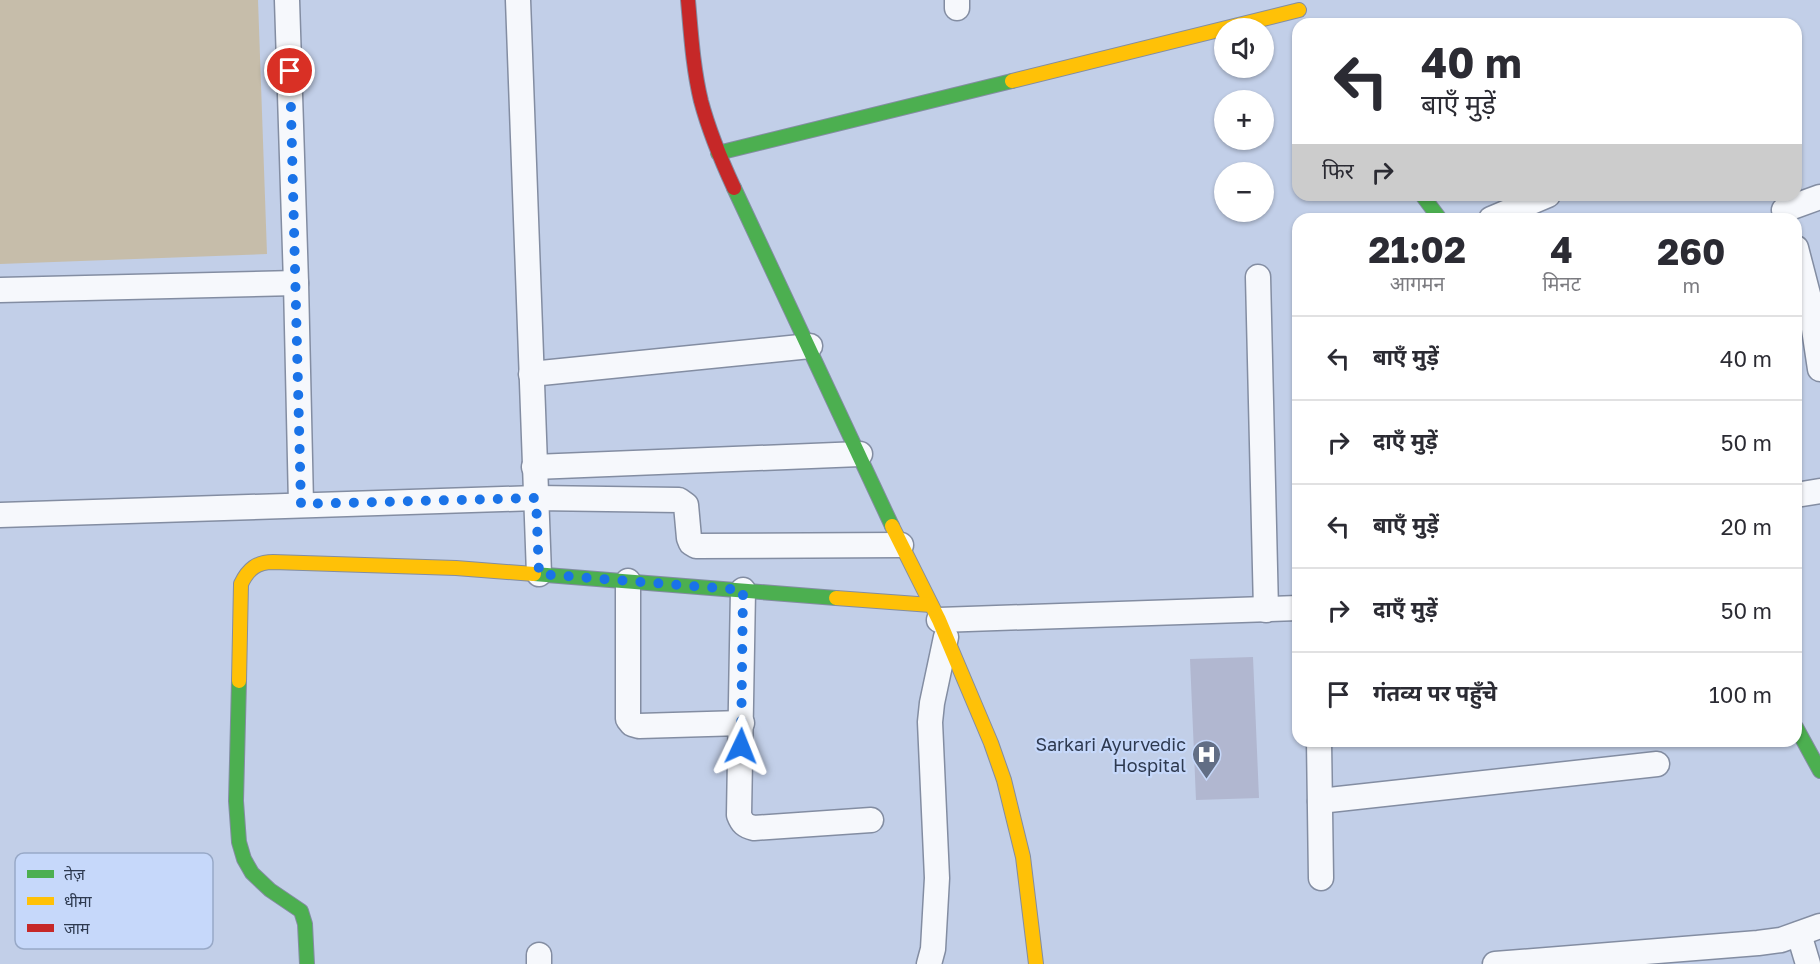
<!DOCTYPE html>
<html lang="hi">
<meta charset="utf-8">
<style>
body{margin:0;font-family:"Golos Text","Noto Sans Devanagari",sans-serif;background:#f2f2f3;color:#2b2b33;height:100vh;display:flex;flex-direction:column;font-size:22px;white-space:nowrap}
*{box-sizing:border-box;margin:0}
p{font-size:20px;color:#7c7c81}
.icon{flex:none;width:33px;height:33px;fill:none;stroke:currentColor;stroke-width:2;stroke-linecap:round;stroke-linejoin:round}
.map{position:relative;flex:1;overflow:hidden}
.drawer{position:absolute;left:1292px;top:213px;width:510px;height:534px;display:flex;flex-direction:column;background:#fff;border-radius:18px;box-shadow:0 2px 4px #0004}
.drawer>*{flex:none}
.top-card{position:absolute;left:1292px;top:18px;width:510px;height:183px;border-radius:18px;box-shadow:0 2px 4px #0004;background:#fff;color:#2b2b33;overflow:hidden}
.fabs{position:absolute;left:1214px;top:18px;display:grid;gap:12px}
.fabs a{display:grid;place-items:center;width:60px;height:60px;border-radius:50%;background:#fff;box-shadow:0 2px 4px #0004;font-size:30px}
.pin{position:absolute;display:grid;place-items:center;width:51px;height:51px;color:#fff;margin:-26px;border:3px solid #fff;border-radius:50%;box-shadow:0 2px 6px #0007}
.me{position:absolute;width:66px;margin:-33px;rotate:2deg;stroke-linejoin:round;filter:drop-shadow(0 0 4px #0008)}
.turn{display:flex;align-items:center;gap:21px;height:126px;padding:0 30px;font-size:27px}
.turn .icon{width:78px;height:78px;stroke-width:2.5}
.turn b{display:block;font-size:42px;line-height:51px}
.then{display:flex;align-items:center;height:57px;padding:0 30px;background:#0003;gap:12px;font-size:22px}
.eta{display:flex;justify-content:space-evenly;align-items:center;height:102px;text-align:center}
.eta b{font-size:36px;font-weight:700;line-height:42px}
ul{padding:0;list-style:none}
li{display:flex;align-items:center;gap:18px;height:84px;padding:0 30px;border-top:2px solid #e1e1e2}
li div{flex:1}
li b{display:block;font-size:22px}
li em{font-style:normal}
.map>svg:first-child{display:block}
.green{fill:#c6bdaa}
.building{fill:#b1b7d0}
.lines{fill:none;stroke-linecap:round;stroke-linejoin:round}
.street-casing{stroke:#838da2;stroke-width:27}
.fast-casing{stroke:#838da2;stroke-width:16}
.slow-casing{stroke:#838da2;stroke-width:16}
.jam-casing{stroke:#838da2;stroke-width:16}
.street{stroke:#f6f8fc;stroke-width:24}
.fast{stroke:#4caf50;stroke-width:14}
.slow{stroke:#ffc107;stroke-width:14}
.jam{stroke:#c62828;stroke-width:14}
.route{stroke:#1a73e8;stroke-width:10;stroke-dasharray:0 18}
.labels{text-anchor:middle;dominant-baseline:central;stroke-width:4.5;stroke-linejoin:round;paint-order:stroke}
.poi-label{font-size:18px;fill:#2e3a50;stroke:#c6d8fa;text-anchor:end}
.key{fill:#c6d8fa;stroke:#98a9c7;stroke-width:1.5}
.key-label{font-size:16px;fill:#2e3a50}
</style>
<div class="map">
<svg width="1820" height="964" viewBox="0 0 1820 964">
<rect width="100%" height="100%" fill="#c2cfe8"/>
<!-- green -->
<path class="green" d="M0,0H258L267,254L0,264Z"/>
<!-- building -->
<path class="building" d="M1253,657L1259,798L1196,800L1190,659Z"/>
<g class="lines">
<defs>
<g id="street">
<path d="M287,0L296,283L301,504"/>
<path d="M518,0L539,574"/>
<path d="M957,0V8"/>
<path d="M1784,210L1820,197"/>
<path d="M1491,219L1548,195"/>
<path d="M1796,248L1810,302L1820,369"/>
<path d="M1258,277L1266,610"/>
<path d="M0,290L296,283"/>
<path d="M531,374L810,346"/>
<path d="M534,467L860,454"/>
<path d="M1796,495L1820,491"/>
<path d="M0,515L536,498L679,500L686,505L689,538L691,543L696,546L901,545"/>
<path d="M628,581V719L632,724L639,726L742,723"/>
<path d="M743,590L739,815C742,823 745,826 754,828L871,820"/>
<path d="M939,620L1298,608"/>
<path d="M1319,741L1321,878"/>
<path d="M1320,801L1657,764"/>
<path d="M1799,934L1808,964"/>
<path d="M539,964V955"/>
<path d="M929,964L933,949L937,878L930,722L932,703L946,637"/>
<path d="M1495,964L1758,943L1781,940L1820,926"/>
</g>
<g id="fast">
<path d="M718,153L1012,81"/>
<path d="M734,188L892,526"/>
<path d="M1422,195L1440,219"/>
<path d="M534,574L836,598"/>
<path d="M239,681L236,801L239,842L244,859L252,873L270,890L301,911L305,924L307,964"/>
<path d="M1796,727L1820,771"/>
</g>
<g id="slow">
<path d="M1012,81L1299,10"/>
<path d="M892,526L939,620L991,743L1004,780L1023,857L1036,964"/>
<path d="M836,598L931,605"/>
<path d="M239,681L241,584C248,569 257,562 273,562L456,568L534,574"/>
</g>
<path id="jam" d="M688,0C691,34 693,68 701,101C709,131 721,160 734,188"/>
</defs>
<!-- street casing -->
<use href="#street" class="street-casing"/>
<!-- fast casing -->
<use href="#fast" class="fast-casing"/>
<!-- slow casing -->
<use href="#slow" class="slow-casing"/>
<!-- jam casing -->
<use href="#jam" class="jam-casing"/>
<!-- street -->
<use href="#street" class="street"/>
<!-- fast -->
<use href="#fast" class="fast"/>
<!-- slow -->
<use href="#slow" class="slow"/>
<!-- jam -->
<use href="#jam" class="jam"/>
</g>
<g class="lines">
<!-- route -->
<path class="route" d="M290,71L301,504L536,498L539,574L743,590L741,746"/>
</g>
<!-- icons -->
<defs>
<symbol id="hospital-pin" viewBox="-11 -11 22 30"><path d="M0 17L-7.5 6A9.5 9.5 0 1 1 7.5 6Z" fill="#626e85" stroke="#c6d8fa"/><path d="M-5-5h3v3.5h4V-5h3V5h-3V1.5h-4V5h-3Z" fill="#fff"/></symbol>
</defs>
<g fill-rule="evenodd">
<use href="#hospital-pin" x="1190" y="738" width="33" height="45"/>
</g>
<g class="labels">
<!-- poi labels -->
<g class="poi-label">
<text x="1186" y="744">Sarkari Ayurvedic<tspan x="1186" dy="21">Hospital</tspan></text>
</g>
</g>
<!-- legend -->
<rect x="15" y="853" width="198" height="96" rx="9" class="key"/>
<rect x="27" y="870" width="27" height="8" fill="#4caf50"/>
<rect x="27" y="897" width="27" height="8" fill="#ffc107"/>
<rect x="27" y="924" width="27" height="8" fill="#c62828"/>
<g class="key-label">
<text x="64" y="880">तेज़</text>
<text x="64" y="907">धीमा</text>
<text x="64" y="934">जाम</text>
</g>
</svg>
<div class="fabs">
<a><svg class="icon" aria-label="sound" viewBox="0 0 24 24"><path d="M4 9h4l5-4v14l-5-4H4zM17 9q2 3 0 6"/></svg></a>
<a>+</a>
<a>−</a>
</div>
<div class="pin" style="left:290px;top:71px;background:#d93025"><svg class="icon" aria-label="arrive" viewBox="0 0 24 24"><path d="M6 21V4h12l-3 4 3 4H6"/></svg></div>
<svg class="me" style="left:741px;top:746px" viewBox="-20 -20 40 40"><path d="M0-17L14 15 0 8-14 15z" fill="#1a73e8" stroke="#fff" stroke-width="4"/></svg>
<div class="top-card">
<div class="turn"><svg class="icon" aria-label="left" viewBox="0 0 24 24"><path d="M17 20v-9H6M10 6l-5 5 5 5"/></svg><div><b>40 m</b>बाएँ मुड़ें</div></div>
<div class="then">फिर<svg class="icon" aria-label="right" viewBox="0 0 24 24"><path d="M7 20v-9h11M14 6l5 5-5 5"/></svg></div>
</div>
<section class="drawer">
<div class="eta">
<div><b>21:02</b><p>आगमन</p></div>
<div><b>4</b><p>मिनट</p></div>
<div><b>260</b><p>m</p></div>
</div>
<ul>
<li><svg class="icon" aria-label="left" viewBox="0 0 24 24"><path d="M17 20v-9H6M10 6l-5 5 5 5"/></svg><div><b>बाएँ मुड़ें</b></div><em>40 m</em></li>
<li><svg class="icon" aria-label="right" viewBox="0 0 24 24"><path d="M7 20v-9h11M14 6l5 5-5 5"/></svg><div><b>दाएँ मुड़ें</b></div><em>50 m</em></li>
<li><svg class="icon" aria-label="left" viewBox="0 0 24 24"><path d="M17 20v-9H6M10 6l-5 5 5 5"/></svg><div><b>बाएँ मुड़ें</b></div><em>20 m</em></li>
<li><svg class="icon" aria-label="right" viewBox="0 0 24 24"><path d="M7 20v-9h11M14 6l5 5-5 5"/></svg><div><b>दाएँ मुड़ें</b></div><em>50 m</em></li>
<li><svg class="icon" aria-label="arrive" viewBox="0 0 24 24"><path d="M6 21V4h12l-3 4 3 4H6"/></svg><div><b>गंतव्य पर पहुँचे</b></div><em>100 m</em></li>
</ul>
</section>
</div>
